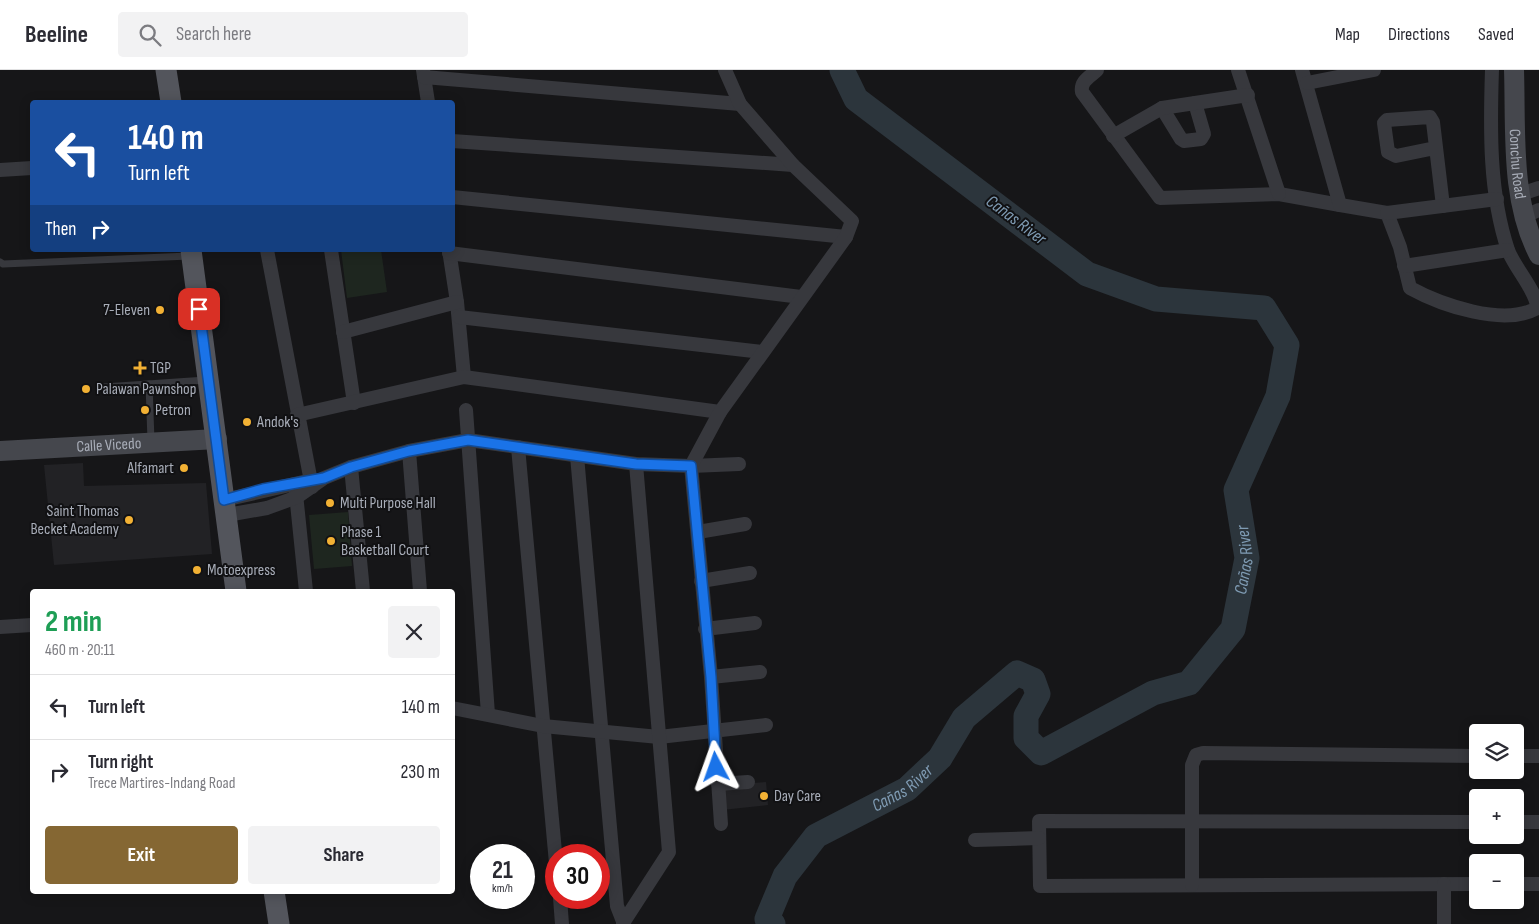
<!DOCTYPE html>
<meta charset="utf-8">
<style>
body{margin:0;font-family:"Sofia Sans Condensed",sans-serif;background:#f2f2f3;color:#2b2b33;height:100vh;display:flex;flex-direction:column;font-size:19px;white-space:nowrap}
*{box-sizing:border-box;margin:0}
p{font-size:16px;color:#7c7c81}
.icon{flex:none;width:28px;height:28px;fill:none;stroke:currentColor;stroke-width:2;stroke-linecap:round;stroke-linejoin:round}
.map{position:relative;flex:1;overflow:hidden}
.panel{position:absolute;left:30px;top:519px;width:425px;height:305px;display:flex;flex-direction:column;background:#fff;border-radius:5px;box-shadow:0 2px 12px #0003}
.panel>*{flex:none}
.top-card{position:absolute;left:30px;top:30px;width:425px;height:152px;border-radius:5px;box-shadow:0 2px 12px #0003;background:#1a4fa0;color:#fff;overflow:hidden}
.controls{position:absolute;left:1469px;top:654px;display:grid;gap:10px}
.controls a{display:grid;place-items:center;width:55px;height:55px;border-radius:5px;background:#fff;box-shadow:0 2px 12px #0003;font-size:25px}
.speed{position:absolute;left:470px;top:774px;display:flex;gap:10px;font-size:25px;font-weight:700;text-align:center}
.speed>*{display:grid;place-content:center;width:65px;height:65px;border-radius:50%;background:#fff;box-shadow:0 2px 12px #0003;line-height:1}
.speed small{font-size:12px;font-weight:400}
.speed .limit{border:8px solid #d22;background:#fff;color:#111}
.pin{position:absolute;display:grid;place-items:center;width:42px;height:42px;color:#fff;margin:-21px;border-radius:10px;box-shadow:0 2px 8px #0006}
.me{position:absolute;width:55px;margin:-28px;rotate:356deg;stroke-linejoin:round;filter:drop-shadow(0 0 4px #0008)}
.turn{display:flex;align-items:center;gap:18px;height:105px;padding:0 15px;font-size:22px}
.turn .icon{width:65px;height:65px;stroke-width:2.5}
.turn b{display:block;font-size:35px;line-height:42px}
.then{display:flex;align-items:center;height:48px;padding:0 15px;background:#0003;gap:10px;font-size:19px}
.round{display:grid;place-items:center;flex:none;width:52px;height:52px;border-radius:5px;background:#f2f2f3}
.summary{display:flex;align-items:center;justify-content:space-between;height:85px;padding:0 15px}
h1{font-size:30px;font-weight:700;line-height:38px;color:#1e9e55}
.action{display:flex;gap:10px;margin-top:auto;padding:10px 15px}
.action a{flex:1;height:58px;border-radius:5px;background:#856733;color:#fff;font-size:20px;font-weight:700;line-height:58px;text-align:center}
.action a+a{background:#f2f2f3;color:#2b2b33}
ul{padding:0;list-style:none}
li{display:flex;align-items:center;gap:15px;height:65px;padding:0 15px;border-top:1px solid #e1e1e2}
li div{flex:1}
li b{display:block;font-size:19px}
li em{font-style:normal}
header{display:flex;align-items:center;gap:30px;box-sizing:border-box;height:70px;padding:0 25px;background:#fff;border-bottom:1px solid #e1e1e2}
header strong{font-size:24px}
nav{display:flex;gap:28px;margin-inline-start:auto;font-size:18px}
.search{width:350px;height:45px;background:#f2f2f3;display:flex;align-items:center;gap:12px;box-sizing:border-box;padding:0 18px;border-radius:5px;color:#7c7c81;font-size:19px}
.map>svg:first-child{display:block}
.built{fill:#222225}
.green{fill:#1e261f}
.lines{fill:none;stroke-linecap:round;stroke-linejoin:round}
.river{stroke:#2c353c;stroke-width:25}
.lane{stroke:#37383d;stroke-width:7}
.street{stroke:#37383d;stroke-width:14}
.secondary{stroke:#45474d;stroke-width:20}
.primary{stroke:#53555c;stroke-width:21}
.route-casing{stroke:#114b97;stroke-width:12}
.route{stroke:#1a73e8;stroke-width:9}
.poi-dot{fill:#f2b134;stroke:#111113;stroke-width:2}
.labels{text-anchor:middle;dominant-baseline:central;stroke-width:4;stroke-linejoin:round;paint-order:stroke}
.street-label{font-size:16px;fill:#a8adb8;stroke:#111113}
.poi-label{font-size:16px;fill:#a8adb8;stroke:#111113;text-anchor:start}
.water-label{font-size:18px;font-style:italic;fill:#7f9bb3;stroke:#111113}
</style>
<header>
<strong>Beeline</strong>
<div class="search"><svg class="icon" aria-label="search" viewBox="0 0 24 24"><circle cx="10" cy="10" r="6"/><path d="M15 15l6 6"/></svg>Search here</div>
<nav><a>Map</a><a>Directions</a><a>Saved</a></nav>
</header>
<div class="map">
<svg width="1539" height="854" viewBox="0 0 1539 854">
<rect width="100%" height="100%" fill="#161618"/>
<!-- built -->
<g class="built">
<path d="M83,393L84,416L206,413L212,484L54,495L44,395Z"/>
<path d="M766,712L768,735L722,740L720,715Z"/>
</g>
<!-- green -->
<g class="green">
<path d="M341,180H381L387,222L347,228Z"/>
<path d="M348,442L352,496L314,499L309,445Z"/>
</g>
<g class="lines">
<!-- river -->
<path class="river" id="s1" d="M773,854L767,849L785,806L816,766L907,719L940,688L964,648L1017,603L1033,610L1038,624L1026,646V668L1041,683L1153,623L1189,613L1233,559L1247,488L1236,420L1278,326L1287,275L1264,238L1156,229L1087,204L856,29L842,0"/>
<!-- lane -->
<g class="lane">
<path d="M0,192L3,194L189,186"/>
<path d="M149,314L151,371"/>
<path d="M104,317L206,310"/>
</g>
<!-- street -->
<g class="street">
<path d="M423,0L428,32"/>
<path d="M1097,0C1090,7 1080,11 1082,22L1160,128L1279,124L1340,135"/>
<path d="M1238,0L1279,124"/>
<path d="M1302,0L1340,135L1387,143L1400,177L1410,218C1441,235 1504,257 1537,238C1538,223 1514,197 1508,180C1489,123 1490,59 1492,0"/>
<path d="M424,7L740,34"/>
<path d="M1307,13L1374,0"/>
<path d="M1162,38L1181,69L1184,71L1201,69L1204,64L1195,33"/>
<path d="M1113,66L1162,38L1248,25"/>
<path d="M452,71L793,95"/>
<path d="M1435,78L1396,86L1388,82L1384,53L1387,50L1430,47L1433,52L1443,136"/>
<path d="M0,100L32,98"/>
<path d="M1521,124L1539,118"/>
<path d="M452,127L846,167"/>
<path d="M1387,143L1497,129"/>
<path d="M1525,146L1539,140"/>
<path d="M267,180L312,417"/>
<path d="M331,180L354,333"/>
<path d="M449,180L457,232L464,307"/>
<path d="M449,183L801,227"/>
<path d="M1404,196L1508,180"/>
<path d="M459,247L762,282"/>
<path d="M343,262L457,232"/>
<path d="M466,340L488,644"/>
<path d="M297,345L464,307L720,342"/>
<path d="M518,377L556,793"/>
<path d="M409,381L420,521"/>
<path d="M577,386L617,836L624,854"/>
<path d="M351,397L363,521"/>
<path d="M295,414L306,521"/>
<path d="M224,430L303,412"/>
<path d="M227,445L267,438L297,427L324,408L351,397L409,381L468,370L636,394L691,396L739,394"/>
<path d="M698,462L745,454"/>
<path d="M701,511L750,503"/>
<path d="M0,557L32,555"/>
<path d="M705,559L755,553"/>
<path d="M711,607L760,602"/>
<path d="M452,638L543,656L659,667L766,655"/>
<path d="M1515,686H1539"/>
<path d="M718,714L748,712"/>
<path d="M1478,752L1039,751L1040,816L1478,814"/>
<path d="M1515,752H1539"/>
<path d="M721,754L711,607L691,396L720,342L846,167L852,151L793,95L740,34L725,0"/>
<path d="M975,770L1039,768"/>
<path d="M1515,814H1539"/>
<path d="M1192,815V695L1196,685L1203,683L1478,686"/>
<path d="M560,828L562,854"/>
<path d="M623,853L669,782L636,394"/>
<path d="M1444,854V814"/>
</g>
<!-- secondary -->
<g class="secondary">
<path id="s2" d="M1514,0C1516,60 1510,130 1539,185"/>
<path id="s3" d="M0,381L217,369"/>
</g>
<!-- primary -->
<g class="primary">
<path d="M166,0L171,32"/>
<path d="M191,180L236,521"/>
<path d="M274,821L279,854"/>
</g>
</g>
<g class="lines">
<defs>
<path id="route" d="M199,239L224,430L263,419L324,408L351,397L409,381L468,370L636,394L691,396L711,607L716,697"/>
</defs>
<!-- route casing -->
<use href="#route" class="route-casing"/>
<!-- route -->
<use href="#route" class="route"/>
</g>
<!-- markers -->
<g class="poi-dot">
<circle cx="160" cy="240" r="5"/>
<path d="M137.5 290.5h5v5h5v5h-5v5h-5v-5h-5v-5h5z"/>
<circle cx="86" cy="319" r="5"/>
<circle cx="145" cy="340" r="5"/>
<circle cx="247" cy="352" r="5"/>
<circle cx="184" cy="398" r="5"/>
<circle cx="330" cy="433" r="5"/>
<circle cx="129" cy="450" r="5"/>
<circle cx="331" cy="471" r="5"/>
<circle cx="197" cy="500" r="5"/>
<circle cx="764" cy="726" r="5"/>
</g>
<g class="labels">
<!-- street labels -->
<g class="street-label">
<text stroke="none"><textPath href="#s2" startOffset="94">Conchu Road</textPath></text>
<text stroke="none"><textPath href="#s3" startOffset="109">Calle Vicedo</textPath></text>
</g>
<!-- poi labels -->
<g class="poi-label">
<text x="150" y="240" text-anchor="end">7-Eleven</text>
<text x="150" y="298">TGP</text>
<text x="96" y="319">Palawan Pawnshop</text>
<text x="155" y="340">Petron</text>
<text x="257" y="352">Andok's</text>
<text x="174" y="398" text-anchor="end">Alfamart</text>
<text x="340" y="433">Multi Purpose Hall</text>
<text x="119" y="441" text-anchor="end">Saint Thomas<tspan x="119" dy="18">Becket Academy</tspan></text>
<text x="341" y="462">Phase 1<tspan x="341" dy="18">Basketball Court</tspan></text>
<text x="207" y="500">Motoexpress</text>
<text x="774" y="726">Day Care</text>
</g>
<!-- water labels -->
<g class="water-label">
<text transform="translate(1016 150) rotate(37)">Cañas River</text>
<text stroke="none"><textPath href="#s1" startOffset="774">Cañas River</textPath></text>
<text stroke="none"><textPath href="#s1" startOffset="204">Cañas River</textPath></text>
</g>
</g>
</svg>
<div class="controls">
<a><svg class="icon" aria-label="layers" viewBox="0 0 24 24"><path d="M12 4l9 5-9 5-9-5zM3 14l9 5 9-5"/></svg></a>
<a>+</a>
<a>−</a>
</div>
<div class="speed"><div>21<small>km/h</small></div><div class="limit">30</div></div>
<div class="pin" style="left:199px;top:239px;background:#d93025"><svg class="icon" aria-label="arrive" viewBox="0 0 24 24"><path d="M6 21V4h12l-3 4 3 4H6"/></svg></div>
<svg class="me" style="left:716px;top:697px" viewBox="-20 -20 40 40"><path d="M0-17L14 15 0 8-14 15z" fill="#1a73e8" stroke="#fff" stroke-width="4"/></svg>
<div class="top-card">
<div class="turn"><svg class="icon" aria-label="left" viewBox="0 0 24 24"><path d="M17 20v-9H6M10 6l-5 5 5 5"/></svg><div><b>140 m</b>Turn left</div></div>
<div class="then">Then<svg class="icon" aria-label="right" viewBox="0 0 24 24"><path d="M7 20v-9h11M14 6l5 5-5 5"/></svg></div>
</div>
<section class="panel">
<div class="summary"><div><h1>2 min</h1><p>460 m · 20:11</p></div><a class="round"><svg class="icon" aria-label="close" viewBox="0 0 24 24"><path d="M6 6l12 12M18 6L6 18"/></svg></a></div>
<ul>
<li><svg class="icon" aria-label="left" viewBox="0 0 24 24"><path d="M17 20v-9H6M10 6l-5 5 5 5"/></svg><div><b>Turn left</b></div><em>140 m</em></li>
<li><svg class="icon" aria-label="right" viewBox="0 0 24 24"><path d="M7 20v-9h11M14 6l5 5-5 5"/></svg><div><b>Turn right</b><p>Trece Martires-Indang Road</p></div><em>230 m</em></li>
</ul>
<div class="action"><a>Exit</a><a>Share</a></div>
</section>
</div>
